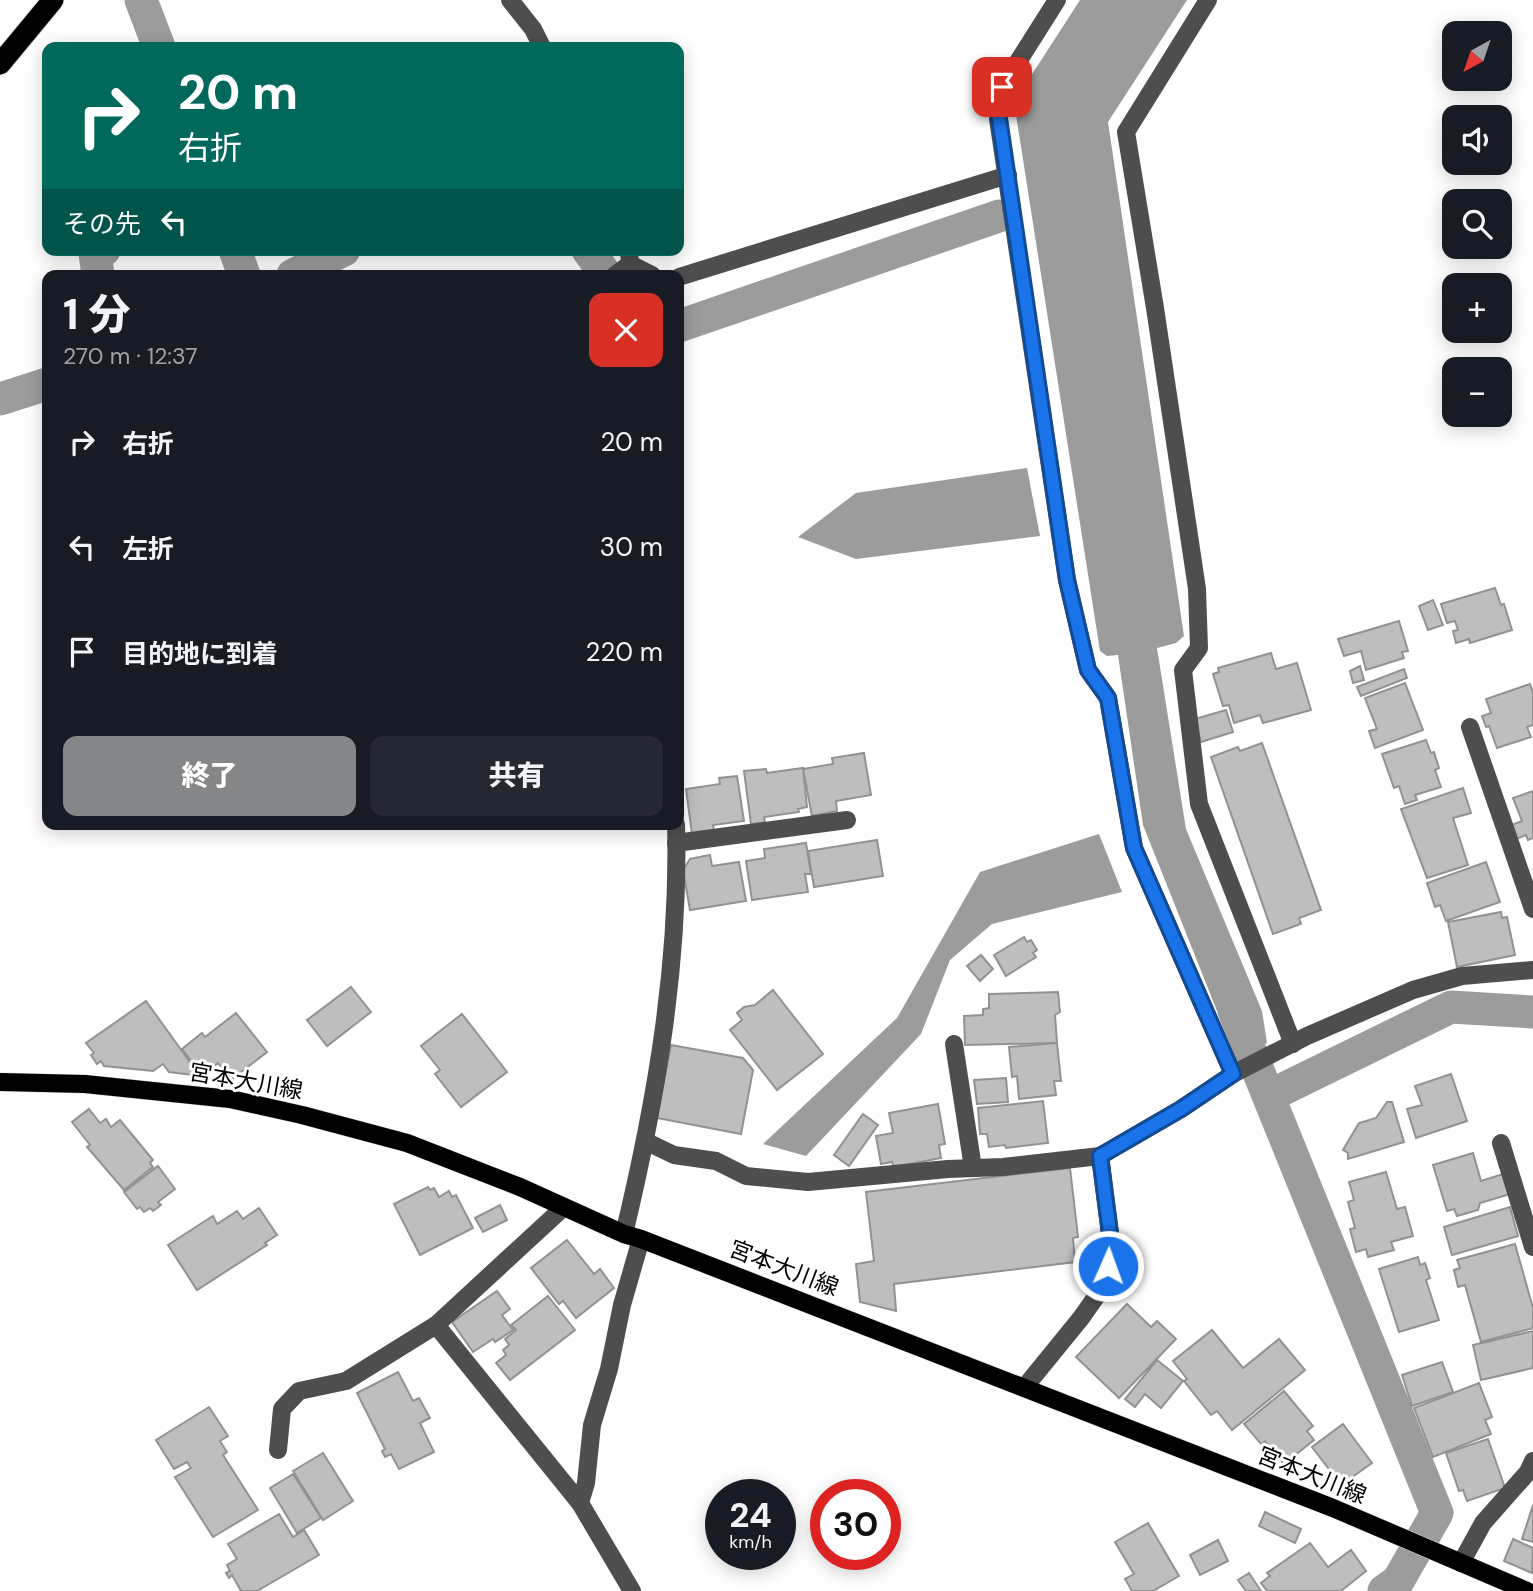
<!DOCTYPE html>
<html lang="ja">
<meta charset="utf-8">
<style>
body{margin:0;font-family:"DM Sans","Noto Sans JP",sans-serif;background:#242831;color:#f1f3f6;height:100vh;display:flex;flex-direction:column;font-size:26px;white-space:nowrap}
*{box-sizing:border-box;margin:0}
p{font-size:23px;color:#9ea1a6}
.icon{flex:none;width:38px;height:38px;fill:none;stroke:currentColor;stroke-width:2;stroke-linecap:round;stroke-linejoin:round}
.map{position:relative;flex:1;overflow:hidden}
.panel{position:absolute;left:42px;top:270px;width:642px;height:560px;display:flex;flex-direction:column;background:#171b24;border-radius:14px;box-shadow:0 4px 18px #0003}
.panel>*{flex:none}
.hud{position:absolute;left:42px;top:42px;width:642px;height:214px;border-radius:14px;box-shadow:0 4px 18px #0003;background:#00695c;color:#fff;overflow:hidden}
.needle{width:46px;rotate:220deg}
.tools{position:absolute;left:1442px;top:21px;display:grid;gap:14px}
.tools a{display:grid;place-items:center;width:70px;height:70px;border-radius:14px;background:#171b24;box-shadow:0 4px 18px #0003;font-size:35px}
.speed{position:absolute;left:705px;top:1479px;display:flex;gap:14px;font-size:35px;font-weight:700;text-align:center}
.speed>*{display:grid;place-content:center;width:91px;height:91px;border-radius:50%;background:#171b24;box-shadow:0 4px 18px #0003;line-height:1}
.speed small{font-size:18px;font-weight:400}
.speed .limit{border:10px solid #d22;background:#fff;color:#111}
.pin{position:absolute;display:grid;place-items:center;width:60px;height:60px;color:#fff;margin:-30px;border-radius:14px;box-shadow:0 4px 10px #0006}
.me{position:absolute;width:77px;margin:-38px;rotate:2deg;stroke-linejoin:round;filter:drop-shadow(0 0 5px #0008)}
.turn{display:flex;align-items:center;gap:24px;height:147px;padding:0 21px;font-size:32px}
.turn .icon{width:91px;height:91px;stroke-width:2.5}
.turn b{display:block;font-size:49px;line-height:60px}
.then{display:flex;align-items:center;height:66px;padding:0 21px;background:#0003;gap:14px;font-size:26px}
.round{display:grid;place-items:center;flex:none;width:74px;height:74px;border-radius:14px;background:#242831}
.overview{display:flex;align-items:center;justify-content:space-between;height:119px;padding:0 21px}
h1{font-size:42px;font-weight:800;line-height:52px}
.cta{display:flex;gap:14px;margin-top:auto;padding:14px 21px}
.cta a{flex:1;height:80px;border-radius:14px;background:#858687;color:#fff;font-size:28px;font-weight:800;line-height:80px;text-align:center}
.cta a+a{background:#242831;color:#f1f3f6}
ul{padding:0;list-style:none}
li{display:flex;align-items:center;gap:21px;height:105px;padding:0 21px}
li div{flex:1}
li b{display:block;font-size:26px}
li em{font-style:normal}
.map>svg:first-child{display:block}
.water{fill:#9c9c9c}
.lines{fill:none;stroke-linecap:round;stroke-linejoin:round}
.canal{stroke:#9c9c9c;stroke-width:33}
.building{fill:#bebebe;stroke:#929292;stroke-width:2}
.major-casing{stroke:#dbdbdb;stroke-width:19}
.highway-casing{stroke:#dbdbdb;stroke-width:23}
.minor{stroke:#4e4e4e;stroke-width:18}
.major{stroke:#000;stroke-width:18}
.highway{stroke:#000;stroke-width:21}
.route-casing{stroke:#114b97;stroke-width:18}
.route{stroke:#1a73e8;stroke-width:12}
.labels{text-anchor:middle;dominant-baseline:central;stroke-width:6;stroke-linejoin:round;paint-order:stroke}
.street-label{font-size:23px;fill:#000;stroke:#fff}
</style>
<div class="map">
<svg width="1533" height="1591" viewBox="0 0 1533 1591">
<rect width="100%" height="100%" fill="#fff"/>
<!-- water -->
<g class="water">
<path d="M1080,0H1187L1108,122L1184,636L1176,643L1157,648L1186,829L1262,1011L1267,1043L1244,1054L1225,1031L1143,825L1118,655L1107,656L1100,651L1014,102Z"/>
<path d="M1027,468L1040,536L856,559L798,537L856,493Z"/>
<path d="M1099,834L1122,892L992,924L950,960L921,1034L806,1156L763,1144L897,1018L980,872Z"/>
</g>
<g class="lines">
<!-- canal -->
<g class="canal">
<path d="M141,0L159,47"/>
<path d="M235,250L244,275"/>
<path d="M588,250L606,275"/>
<path d="M98,275L95,253L104,250"/>
<path d="M293,275L344,250"/>
<path d="M679,326L999,216"/>
<path d="M0,399L47,384"/>
<path d="M1234,1011L1437,1513L1398,1581L1384,1591"/>
<path d="M1269,1096L1451,1007L1533,1012"/>
</g>
</g>
<!-- building -->
<g class="building">
<path d="M1495,588L1501,605L1504,604L1512,630L1470,643L1469,639L1456,643L1453,631L1458,630L1455,621L1447,623L1441,604Z"/>
<path d="M1433,600L1443,625L1428,630L1419,606Z"/>
<path d="M1399,621L1408,651L1402,652L1404,658L1366,670L1361,651L1344,656L1338,639Z"/>
<path d="M1271,653L1276,669L1297,663L1311,710L1263,723L1260,715L1234,723L1229,705L1223,706L1213,674L1219,672L1218,668Z"/>
<path d="M1360,666L1364,680L1353,683L1350,671Z"/>
<path d="M1404,669L1407,678L1361,696L1357,687Z"/>
<path d="M1405,683L1423,730L1375,748L1369,731L1377,729L1365,698Z"/>
<path d="M1530,684L1533,693V725L1527,727L1531,737L1497,748L1489,726L1486,727L1482,716L1491,713L1486,699Z"/>
<path d="M1226,710L1233,732L1201,742L1195,719Z"/>
<path d="M1426,740L1431,753L1434,752L1439,768L1435,770L1441,787L1415,795L1417,800L1405,804L1399,786L1394,788L1382,754Z"/>
<path d="M1262,743L1321,910L1299,918L1301,924L1273,934L1211,757L1238,747L1240,751Z"/>
<path d="M864,753L871,795L836,801L837,811L812,816L803,769L833,764L832,758Z"/>
<path d="M803,768L807,807L798,809L799,812L764,817L765,822L751,824L744,771L766,769L767,773Z"/>
<path d="M737,776L744,821L713,825L714,831L692,834L686,789L720,784L719,778Z"/>
<path d="M1463,788L1471,813L1453,818L1468,865L1427,878L1401,809Z"/>
<path d="M1533,791V838L1528,840L1526,835L1514,840L1509,826L1522,821L1513,798Z"/>
<path d="M877,840L883,876L814,887L808,851Z"/>
<path d="M806,843L811,874H805L808,892L752,900L746,861L765,858L764,849Z"/>
<path d="M710,855L712,866L739,862L746,901L690,910L683,870L690,859Z"/>
<path d="M1486,862L1500,902L1446,921L1440,905L1435,907L1427,883Z"/>
<path d="M1501,912L1502,918L1507,917L1515,955L1457,967L1448,922Z"/>
<path d="M1024,937L1027,942L1031,940L1037,950L1033,953L1036,957L1006,976L994,955Z"/>
<path d="M981,955L993,969L980,981L967,966Z"/>
<path d="M351,987L371,1012L327,1046L307,1020Z"/>
<path d="M773,990L823,1054L777,1090L730,1030L742,1020L737,1013L744,1007L755,1005Z"/>
<path d="M1058,992L1060,1012L1055,1015L1057,1043L965,1045L964,1016L983,1015V1009L989,1008V994Z"/>
<path d="M146,1001L197,1072L193,1075L169,1072L163,1064L153,1071L104,1066L101,1061L97,1064L91,1055L94,1053L86,1043Z"/>
<path d="M236,1013L267,1052L231,1080L218,1063L203,1076L182,1049L202,1033L205,1037Z"/>
<path d="M462,1014L507,1072L461,1107L435,1074L440,1070L421,1046Z"/>
<path d="M1057,1043L1061,1081H1054L1056,1095L1019,1099L1017,1076L1012,1077L1009,1047Z"/>
<path d="M671,1045L743,1058L753,1070L741,1134L657,1118Z"/>
<path d="M1451,1074L1467,1121L1416,1138L1407,1109L1422,1105L1415,1086Z"/>
<path d="M1006,1078L1008,1102L977,1104L974,1080Z"/>
<path d="M1043,1101L1048,1143L1006,1148L1005,1145L989,1147L987,1134H980L978,1108Z"/>
<path d="M1387,1102H1392L1404,1142L1348,1159V1153L1343,1150L1359,1123L1376,1118Z"/>
<path d="M938,1104L945,1144L939,1145L941,1158L894,1167L892,1162L881,1164L876,1136L893,1133L889,1113Z"/>
<path d="M89,1109L100,1123L106,1119L111,1127L120,1120L153,1160L150,1163L153,1167L124,1190L87,1147L90,1145L72,1122Z"/>
<path d="M863,1114L878,1125L849,1166L834,1155Z"/>
<path d="M1473,1153L1481,1181L1503,1174L1510,1194L1480,1203L1478,1210L1457,1216L1454,1209L1447,1211L1433,1165Z"/>
<path d="M158,1166L175,1189L158,1202L161,1205L153,1211L150,1208L144,1212L140,1207L137,1209L124,1192Z"/>
<path d="M1070,1168L1078,1237L1073,1238L1075,1262L894,1284L896,1311L860,1302L856,1264L874,1261L866,1192Z"/>
<path d="M1386,1172L1397,1209L1405,1207L1413,1236L1391,1242L1394,1250L1368,1257L1366,1249L1356,1252L1350,1229L1355,1228L1348,1202L1354,1200L1349,1182Z"/>
<path d="M428,1187L430,1190L434,1188L439,1197L449,1191L452,1197L456,1195L473,1228L420,1255L394,1204Z"/>
<path d="M500,1205L507,1220L483,1232L475,1218Z"/>
<path d="M1510,1207L1518,1236L1452,1255L1444,1227Z"/>
<path d="M259,1208L277,1235L265,1243L267,1245L197,1290L168,1245L213,1216L217,1224L237,1211L243,1219Z"/>
<path d="M567,1240L594,1274L600,1269L614,1288L576,1318L563,1301L559,1304L531,1268Z"/>
<path d="M1515,1244L1533,1308V1328L1481,1342L1465,1285L1458,1287L1454,1270L1460,1268L1457,1260Z"/>
<path d="M1418,1257L1420,1265L1425,1263L1430,1278L1426,1280L1439,1320L1399,1332L1379,1269Z"/>
<path d="M497,1291L510,1309L502,1315L513,1330L495,1342L493,1339L473,1352L452,1322Z"/>
<path d="M548,1296L575,1330L510,1380L496,1363L506,1355L503,1350L509,1345L505,1339L516,1330L511,1325Z"/>
<path d="M1127,1304L1151,1327L1157,1321L1176,1339L1119,1398L1076,1357Z"/>
<path d="M1212,1330L1243,1368L1279,1339L1305,1370L1232,1430L1217,1411L1211,1415L1184,1381L1187,1379L1173,1361Z"/>
<path d="M1533,1331V1368L1481,1380L1473,1345Z"/>
<path d="M1157,1360L1183,1381L1161,1408L1145,1394L1135,1407L1125,1399Z"/>
<path d="M1442,1362L1453,1392L1412,1406L1402,1375Z"/>
<path d="M398,1372L413,1401L419,1398L430,1418L420,1423L434,1452L399,1469L391,1454L385,1457L382,1451L385,1449L357,1393Z"/>
<path d="M1479,1383L1492,1417L1485,1420L1491,1434L1433,1457L1414,1408Z"/>
<path d="M1284,1391L1313,1426L1307,1431L1314,1440L1284,1464L1265,1441L1261,1444L1244,1424Z"/>
<path d="M209,1407L228,1436L220,1441L227,1452L223,1455L258,1510L213,1537L175,1477L191,1468L187,1462L174,1469L156,1440Z"/>
<path d="M1343,1424L1372,1463L1341,1485L1312,1447Z"/>
<path d="M1488,1439L1505,1488L1467,1501L1463,1490L1459,1491L1446,1453Z"/>
<path d="M323,1453L353,1501L323,1520L293,1471Z"/>
<path d="M293,1474L321,1518L297,1533L270,1488Z"/>
<path d="M1533,1505V1542L1522,1539Z"/>
<path d="M1265,1512L1301,1529L1295,1543L1259,1526Z"/>
<path d="M279,1514L293,1537L304,1530L319,1555L257,1591H241L232,1575L229,1578L226,1573L230,1571L227,1565L237,1559L228,1544Z"/>
<path d="M1148,1523L1179,1576L1153,1591H1132L1125,1579L1134,1574L1115,1542Z"/>
<path d="M1513,1539L1533,1548L1532,1573L1504,1561Z"/>
<path d="M1218,1540L1228,1561L1200,1575L1190,1555Z"/>
<path d="M1310,1543L1328,1567L1351,1550L1366,1571L1341,1591H1267L1261,1583L1270,1576L1267,1573Z"/>
<path d="M1249,1573L1261,1591H1246L1238,1580Z"/>
</g>
<g class="lines">
<defs>
<path id="major" d="M0,1082L85,1084L230,1099L302,1115L407,1143L520,1187L624,1234L641,1239L1333,1508L1527,1591"/>
<path id="highway" d="M0,64L53,0"/>
</defs>
<!-- major casing -->
<use href="#major" class="major-casing"/>
<!-- highway casing -->
<use href="#highway" class="highway-casing"/>
<!-- minor -->
<g class="minor">
<path d="M510,0L533,29L542,47"/>
<path d="M1057,0L1002,87L998,119L1067,580L1088,670L1108,698L1134,848L1233,1074"/>
<path d="M1208,0L1126,132L1155,308L1197,589L1199,648L1183,670L1199,804L1293,1044"/>
<path d="M630,264L652,275"/>
<path d="M615,275L630,264L629,250"/>
<path d="M679,277L1008,175"/>
<path d="M1470,727L1533,909"/>
<path d="M676,843L847,820"/>
<path d="M954,1044L973,1168"/>
<path d="M645,1141L674,1155L716,1161L746,1176L808,1182L948,1169L1003,1167L1100,1156L1181,1109L1233,1074L1307,1036L1413,990L1462,976L1533,970"/>
<path d="M1501,1143L1533,1247"/>
<path d="M624,1234C656,1101 680,962 676,824"/>
<path d="M436,1325L580,1503"/>
<path d="M1024,1388L1081,1318L1105,1284L1112,1249L1100,1156"/>
<path d="M278,1450L282,1409L299,1391L346,1381L436,1325L564,1207"/>
<path d="M1461,1563L1483,1523L1528,1472L1533,1461"/>
<path d="M632,1591L580,1503L586,1483L592,1425L609,1369L622,1305L641,1239"/>
</g>
<!-- major -->
<use href="#major" class="major"/>
<!-- highway -->
<use href="#highway" class="highway"/>
</g>
<g class="lines">
<defs>
<path id="route" d="M1002,87L999,118L1067,580L1088,670L1108,698L1134,848L1233,1074L1181,1109L1100,1156L1112,1249L1108,1266"/>
</defs>
<!-- route casing -->
<use href="#route" class="route-casing"/>
<!-- route -->
<use href="#route" class="route"/>
</g>
<g class="labels">
<!-- street labels -->
<g class="street-label">
<text transform="translate(246 1081) rotate(10)">宮本大川線</text>
<text transform="translate(784 1268) rotate(21)">宮本大川線</text>
<text transform="translate(1312 1475) rotate(22)">宮本大川線</text>
</g>
</g>
</svg>
<div class="tools">
<a><svg class="needle" viewBox="-14 -14 28 28"><path d="M0-13l5 13h-10z" fill="#e53935"/><path d="M0 13l5-13h-10z" fill="#9ea1a6"/></svg></a>
<a><svg class="icon" aria-label="sound" viewBox="0 0 24 24"><path d="M4 9h4l5-4v14l-5-4H4zM17 9q2 3 0 6"/></svg></a>
<a><svg class="icon" aria-label="search" viewBox="0 0 24 24"><circle cx="10" cy="10" r="6"/><path d="M15 15l6 6"/></svg></a>
<a>+</a>
<a>−</a>
</div>
<div class="speed"><div>24<small>km/h</small></div><div class="limit">30</div></div>
<div class="pin" style="left:1002px;top:87px;background:#d93025"><svg class="icon" aria-label="arrive" viewBox="0 0 24 24"><path d="M6 21V4h12l-3 4 3 4H6"/></svg></div>
<svg class="me" style="left:1108px;top:1266px" viewBox="-20 -20 40 40"><circle r="17" fill="#1a73e8" stroke="#fff" stroke-width="3"/><path d="M0-11L8 9 0 5-8 9z" fill="#fff"/></svg>
<div class="hud">
<div class="turn"><svg class="icon" aria-label="right" viewBox="0 0 24 24"><path d="M7 20v-9h11M14 6l5 5-5 5"/></svg><div><b>20 m</b>右折</div></div>
<div class="then">その先<svg class="icon" aria-label="left" viewBox="0 0 24 24"><path d="M17 20v-9H6M10 6l-5 5 5 5"/></svg></div>
</div>
<section class="panel">
<div class="overview"><div><h1>1 分</h1><p>270 m · 12:37</p></div><a class="round" style="background:#d93025;color:#fff"><svg class="icon" aria-label="close" viewBox="0 0 24 24"><path d="M6 6l12 12M18 6L6 18"/></svg></a></div>
<ul>
<li><svg class="icon" aria-label="right" viewBox="0 0 24 24"><path d="M7 20v-9h11M14 6l5 5-5 5"/></svg><div><b>右折</b></div><em>20 m</em></li>
<li><svg class="icon" aria-label="left" viewBox="0 0 24 24"><path d="M17 20v-9H6M10 6l-5 5 5 5"/></svg><div><b>左折</b></div><em>30 m</em></li>
<li><svg class="icon" aria-label="arrive" viewBox="0 0 24 24"><path d="M6 21V4h12l-3 4 3 4H6"/></svg><div><b>目的地に到着</b></div><em>220 m</em></li>
</ul>
<div class="cta"><a>終了</a><a>共有</a></div>
</section>
</div>
